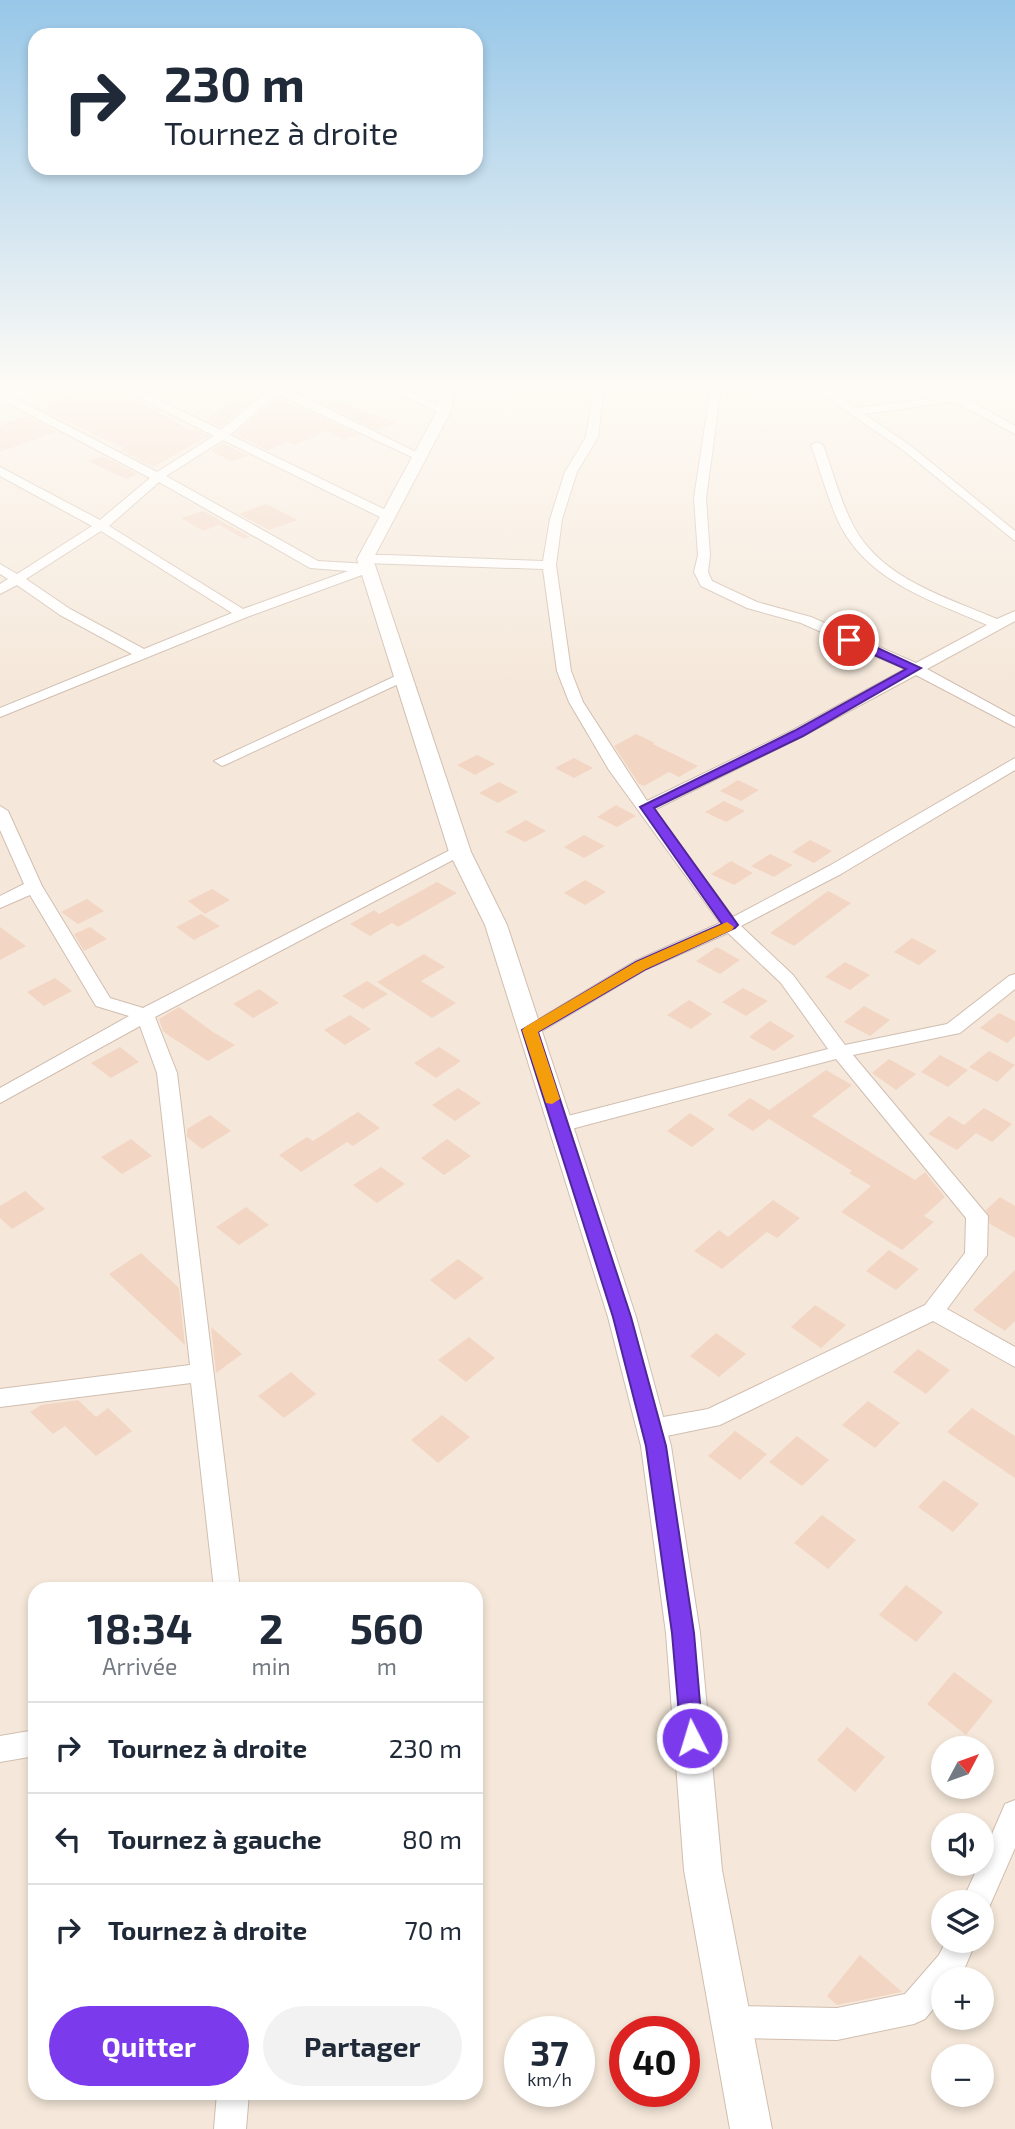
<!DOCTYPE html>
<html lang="fr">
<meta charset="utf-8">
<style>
body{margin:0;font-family:"Exo 2",sans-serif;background:#f2f2f3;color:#1f2937;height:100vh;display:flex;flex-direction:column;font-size:26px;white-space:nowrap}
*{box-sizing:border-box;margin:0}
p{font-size:23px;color:#747a83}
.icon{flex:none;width:38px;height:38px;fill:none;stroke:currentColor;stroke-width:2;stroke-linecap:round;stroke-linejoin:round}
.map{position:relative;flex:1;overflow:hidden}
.side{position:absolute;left:28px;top:1582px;width:455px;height:518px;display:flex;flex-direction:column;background:#fff;border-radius:21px;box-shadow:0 4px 10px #0003}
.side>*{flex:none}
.hud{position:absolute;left:28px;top:28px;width:455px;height:147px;border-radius:21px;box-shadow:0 4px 10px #0003;background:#fff;color:#1f2937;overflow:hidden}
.needle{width:46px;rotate:49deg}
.tools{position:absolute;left:931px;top:1736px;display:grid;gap:14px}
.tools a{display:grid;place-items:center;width:63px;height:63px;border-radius:50%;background:#fff;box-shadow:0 4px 10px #0003;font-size:35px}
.speed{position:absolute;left:504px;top:2016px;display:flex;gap:14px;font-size:35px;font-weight:700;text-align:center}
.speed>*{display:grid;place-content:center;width:91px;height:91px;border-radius:50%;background:#fff;box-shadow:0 4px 10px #0003;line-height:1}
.speed small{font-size:18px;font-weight:400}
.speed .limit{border:10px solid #d22;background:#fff;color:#111}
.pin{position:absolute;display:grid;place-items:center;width:60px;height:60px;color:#fff;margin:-30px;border:4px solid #fff;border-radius:50%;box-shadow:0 2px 7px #0007}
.me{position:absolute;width:77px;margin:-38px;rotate:355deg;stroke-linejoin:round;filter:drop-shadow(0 0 5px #0008)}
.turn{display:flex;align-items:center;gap:24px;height:147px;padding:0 21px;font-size:32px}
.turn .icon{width:91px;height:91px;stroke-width:2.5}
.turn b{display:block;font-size:49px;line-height:60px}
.eta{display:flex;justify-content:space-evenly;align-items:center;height:119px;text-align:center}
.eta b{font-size:42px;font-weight:700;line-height:49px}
.action{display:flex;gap:14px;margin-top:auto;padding:14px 21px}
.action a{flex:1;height:80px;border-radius:42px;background:#7c3aed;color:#fff;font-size:28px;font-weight:700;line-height:80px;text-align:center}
.action a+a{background:#f2f2f3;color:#1f2937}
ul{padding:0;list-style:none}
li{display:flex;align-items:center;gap:21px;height:91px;padding:0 21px;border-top:2px solid #e0e1e3}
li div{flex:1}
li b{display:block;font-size:26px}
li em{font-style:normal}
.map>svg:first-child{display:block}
.residential{fill:#f5e8da;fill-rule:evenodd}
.building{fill:#f3d5c3}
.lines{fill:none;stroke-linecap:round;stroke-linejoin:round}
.minor-casing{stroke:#d1beb0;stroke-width:2}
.tertiary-casing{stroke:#d1beb0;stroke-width:2}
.minor{fill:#fff;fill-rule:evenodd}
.tertiary{fill:#fff;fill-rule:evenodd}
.route{fill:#7c3aed;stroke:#51269a;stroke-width:2}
.slow{fill:#f59e0b}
</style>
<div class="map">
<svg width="1015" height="2129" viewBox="0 0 1015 2129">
<rect width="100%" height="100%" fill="#fdf6ec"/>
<!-- residential -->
<path class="residential" d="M0,387H1015V2129H0ZM35,1589H476V2093H35ZM943,1748H982V1787H943ZM943,1825H982V1864H943ZM943,1902H982V1941H943ZM943,1979H982V2018H943ZM520,2032H579V2091H520ZM625,2032H684V2091H625ZM943,2056H982V2095H943Z"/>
<!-- building -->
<g class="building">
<path d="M97,387H113L192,431L194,429L209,436L153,467L120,450L124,448L42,410L51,406L43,403Z"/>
<path d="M311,387L364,412L398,423L376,430L298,391Z"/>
<path d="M248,390L261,393L221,427L206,420Z"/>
<path d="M277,397L359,435L344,440L326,431L295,445L288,443L267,450L235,434Z"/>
<path d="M26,416L57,432L0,452V426Z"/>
<path d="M223,443L249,456L231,461L211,451Z"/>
<path d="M102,456L137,474L126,479L88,461Z"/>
<path d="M266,504L298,520L269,530L239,514Z"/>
<path d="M203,511L221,521L250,537L244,539L219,525L203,531L181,518Z"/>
<path d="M636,734L655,743L653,744L698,766L679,777L669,772L644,786L639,784L614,746Z"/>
<path d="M477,755L495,764L475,775L457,765Z"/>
<path d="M574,758L593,768L574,778L555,768Z"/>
<path d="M738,780L759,790L741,801L720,791Z"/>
<path d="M499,782L518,792L498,803L479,793Z"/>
<path d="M724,801L745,811L726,822L705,812Z"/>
<path d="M616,805L636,816L617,827L597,817Z"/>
<path d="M526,820L546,831L525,842L505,832Z"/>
<path d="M584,835L605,846L584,858L564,847Z"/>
<path d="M810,840L832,851L814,863L792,852Z"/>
<path d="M770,854L793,865L774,877L751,866Z"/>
<path d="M731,861L753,873L734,885L711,874Z"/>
<path d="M585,880L606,892L585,905L564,893Z"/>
<path d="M437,882L457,893L398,927L392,923L370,936L350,924L374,910L379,914Z"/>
<path d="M212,889L230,900L205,914L188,901Z"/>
<path d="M828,891L851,903L794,946L770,933Z"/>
<path d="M87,899L104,911L78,924L61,912Z"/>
<path d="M201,914L220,926L194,940L176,927Z"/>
<path d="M0,927L26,946L0,960Z"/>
<path d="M90,927L107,939L84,951L74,934Z"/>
<path d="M912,938L937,951L919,965L894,952Z"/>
<path d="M717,947L740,960L720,974L696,961Z"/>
<path d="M424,954L445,967L421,981L456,1003L432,1018L377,982Z"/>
<path d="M845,962L870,975L850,990L825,977Z"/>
<path d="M55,978L72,991L44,1006L27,992Z"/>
<path d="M367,981L388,994L363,1009L342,996Z"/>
<path d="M743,988L768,1001L746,1016L722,1002Z"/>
<path d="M259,989L279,1003L253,1018L233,1004Z"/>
<path d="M689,1000L712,1014L691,1029L667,1015Z"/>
<path d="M864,1006L890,1020L870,1036L844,1022Z"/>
<path d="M179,1007L213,1032L235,1045L208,1061L171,1037L163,1031L159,1019Z"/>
<path d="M999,1013L1015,1021V1036L1007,1043L980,1028Z"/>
<path d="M350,1015L371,1029L345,1045L324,1030Z"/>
<path d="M770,1021L795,1036L774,1051L749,1037Z"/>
<path d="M120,1047L139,1062L111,1078L91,1063Z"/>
<path d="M439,1047L461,1061L436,1078L414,1063Z"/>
<path d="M989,1051L1015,1065L997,1082L969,1067Z"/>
<path d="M940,1055L968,1070L948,1087L921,1072Z"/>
<path d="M889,1059L916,1074L896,1090L872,1073Z"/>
<path d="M826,1070L852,1085L812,1116L915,1180L925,1172L945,1197L924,1216L934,1222L902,1250L841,1212L871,1186L849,1173L852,1171L769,1119L753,1131L727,1115L750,1098L769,1110Z"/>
<path d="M458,1088L481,1103L455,1121L432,1105Z"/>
<path d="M984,1108L1012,1124L992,1142L976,1133L957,1150L928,1134L949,1116L964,1125Z"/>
<path d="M358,1112L380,1128L353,1146L347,1142L301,1172L279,1155L307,1137L313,1141Z"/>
<path d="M690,1113L715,1129L692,1147L667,1131Z"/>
<path d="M210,1115L231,1131L202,1149L187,1137V1129Z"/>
<path d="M131,1139L152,1156L122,1174L101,1157Z"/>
<path d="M447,1139L471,1156L444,1175L421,1158Z"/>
<path d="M381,1167L405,1184L377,1203L353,1185Z"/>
<path d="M25,1191L45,1209L12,1229L0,1218V1206Z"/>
<path d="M1000,1197L1015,1206V1238L990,1224L986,1210Z"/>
<path d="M773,1200L800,1218L777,1238L767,1232L722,1269L694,1251L719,1230L728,1237Z"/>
<path d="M246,1207L269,1225L239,1245L216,1227Z"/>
<path d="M889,1250L919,1269L896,1290L866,1271Z"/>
<path d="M141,1253L179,1288L185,1345L109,1274Z"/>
<path d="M458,1259L484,1278L455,1300L430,1280Z"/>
<path d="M1015,1270V1321L1005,1331L973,1310Z"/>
<path d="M815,1305L846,1325L821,1348L791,1327Z"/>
<path d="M211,1327L242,1354L216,1373Z"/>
<path d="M716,1333L746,1354L719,1377L690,1356Z"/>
<path d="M469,1337L495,1358L466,1382L438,1360Z"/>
<path d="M918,1349L950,1370L926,1394L893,1372Z"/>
<path d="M291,1372L316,1394L284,1418L258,1396Z"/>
<path d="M78,1400L96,1417L108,1408L132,1431L96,1456L65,1426L53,1434L30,1412L41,1405Z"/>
<path d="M868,1401L900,1423L875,1448L842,1425Z"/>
<path d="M972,1408L1015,1436V1478L947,1432Z"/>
<path d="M442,1415L470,1437L438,1463L411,1440Z"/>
<path d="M735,1431L767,1454L740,1480L708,1456Z"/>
<path d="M797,1436L829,1460L802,1486L769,1462Z"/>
<path d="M944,1480L979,1504L953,1532L918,1507Z"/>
<path d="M822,1515L856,1540L828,1569L794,1543Z"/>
<path d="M906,1585L943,1612L916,1642L879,1615Z"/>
<path d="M954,1672L993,1701L966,1735L927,1704Z"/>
<path d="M847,1727L885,1757L855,1792L817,1760Z"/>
<path d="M860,1955L902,1992L837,2005L827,1996Z"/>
</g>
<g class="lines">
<defs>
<g id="minor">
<path d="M23,387H36L18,400L157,472L214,436L118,387H133L221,430L268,390L265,387H284L424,456L414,458L277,394L230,435L390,512V518H382L223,440L166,476L318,561L368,564L375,568L373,571L247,617L0,717V708L132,654L60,615L17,585L0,594V584L8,579L0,574V564L17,574L92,526L0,476V467L100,520L150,478L10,404L0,408V392L9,395ZM159,482L310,568L348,571L243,609L109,526ZM101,531L232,613L144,649L70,609L26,579Z"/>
<path d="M385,387H400L450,411L440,413Z"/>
<path d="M594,387H604L598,437L577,472L562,519L556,565L571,671L583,702L647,801L793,730L905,669L801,623L747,608L701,586L694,572L698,555L694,498L711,387H721L706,498L710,555L708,572L712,581L757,602L811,617L916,663L987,625C933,601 871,583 841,527C828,501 821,472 811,445L817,442L823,445C833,472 840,501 854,527C882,579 946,597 997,619L1015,611V621L927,669L1015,717V727L916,675L803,736L654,810L733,917L829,866L1015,758V770L841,874L741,926L793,975L845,1045L947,1024L1009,976L1015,974V989L960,1033L853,1055L988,1216L987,1255L947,1309L1015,1347V1367L933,1321L720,1425L652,1439L644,1436L640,1429L644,1422L652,1419L708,1409L925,1305L965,1253L966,1218L836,1059L560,1132L550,1125L560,1118L828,1049L781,983L728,933L647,969L537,1034H523L521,1030L635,961L720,923L609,770L569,702L557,671L543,569L365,563L359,559L365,555H388L543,561L550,519L565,472L586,437Z"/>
<path d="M812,387H825L856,408L951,396L969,400L1015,426V434L961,405L951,402L864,414L911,446L1015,531V541L903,450Z"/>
<path d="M404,672L411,676L409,679L227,764L222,766L214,761Z"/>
<path d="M0,806L8,811L42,886L110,998L143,1008L454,848L460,847L468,852L155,1017L177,1073L240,1589H214L191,1383L0,1407V1389L190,1365L157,1073L140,1026L0,1103V1088L129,1016L96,1006L30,895L0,908V896L24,884L0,830Z"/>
<path d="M35,1730V1756L0,1762V1736Z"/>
<path d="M1015,1800V1848L987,1912L982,1915V1902H962L979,1864H982V1857L1005,1804Z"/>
<path d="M946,1941H976L961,1977L943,1979V1997L925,2019L914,2024L837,2040L731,2038L720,2033L715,2022L720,2011L731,2006L837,2008L905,1994L939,1955Z"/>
<path d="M217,2093H249L246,2129H214Z"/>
</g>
<path id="tertiary" d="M441,387H455L451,411L373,559L471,852L507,925L636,1317L671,1446L700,1633L722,1870L772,2129H730L684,1870L666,1633L641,1446L608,1317L485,925L449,852L357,559L437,411Z"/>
</defs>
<!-- minor casing -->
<use href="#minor" class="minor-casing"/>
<!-- tertiary casing -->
<use href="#tertiary" class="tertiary-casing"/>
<!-- minor -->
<use href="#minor" class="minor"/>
<!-- tertiary -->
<use href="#tertiary" class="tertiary"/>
</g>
<!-- sky -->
<linearGradient id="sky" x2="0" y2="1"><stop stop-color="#97c7e8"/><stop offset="0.56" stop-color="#fefbf6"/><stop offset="1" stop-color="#fefbf6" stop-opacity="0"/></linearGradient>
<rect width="1015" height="686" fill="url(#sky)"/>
<!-- route -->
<path class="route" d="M845,637H854L921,668L803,736L654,808L738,925L735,928L646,969L538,1032L631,1317L666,1446L694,1633L703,1738L700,1746L692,1749L684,1746L681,1738L672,1633L646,1446L613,1317L522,1030L636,962L722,924L640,807L794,731L906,669L845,642Z"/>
<!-- slow -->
<path class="slow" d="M727,922L734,927L732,930L646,969L538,1032L560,1099L552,1104L546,1103L522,1030L525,1027L636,962Z"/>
</svg>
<div class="tools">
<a><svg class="needle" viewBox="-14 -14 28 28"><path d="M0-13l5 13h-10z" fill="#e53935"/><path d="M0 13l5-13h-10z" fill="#747a83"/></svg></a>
<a><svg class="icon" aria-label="sound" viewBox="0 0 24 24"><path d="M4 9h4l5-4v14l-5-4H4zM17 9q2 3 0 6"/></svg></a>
<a><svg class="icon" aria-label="layers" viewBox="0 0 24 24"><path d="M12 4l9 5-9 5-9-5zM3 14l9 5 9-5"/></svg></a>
<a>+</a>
<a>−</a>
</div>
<div class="speed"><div>37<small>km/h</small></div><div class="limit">40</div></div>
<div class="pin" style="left:849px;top:640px;background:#d93025"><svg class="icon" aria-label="arrive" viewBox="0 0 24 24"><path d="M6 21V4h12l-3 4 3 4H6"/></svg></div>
<svg class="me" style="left:692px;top:1738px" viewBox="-20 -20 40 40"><circle r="17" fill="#7c3aed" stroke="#fff" stroke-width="3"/><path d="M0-11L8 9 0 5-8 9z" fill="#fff"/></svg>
<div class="hud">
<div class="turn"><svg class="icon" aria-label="right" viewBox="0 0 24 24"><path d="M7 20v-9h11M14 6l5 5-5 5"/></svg><div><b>230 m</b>Tournez à droite</div></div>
</div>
<section class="side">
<div class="eta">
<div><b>18:34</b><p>Arrivée</p></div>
<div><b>2</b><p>min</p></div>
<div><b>560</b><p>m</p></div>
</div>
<ul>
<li><svg class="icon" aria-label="right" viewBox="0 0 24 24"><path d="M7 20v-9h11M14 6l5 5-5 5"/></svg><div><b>Tournez à droite</b></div><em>230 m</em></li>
<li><svg class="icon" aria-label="left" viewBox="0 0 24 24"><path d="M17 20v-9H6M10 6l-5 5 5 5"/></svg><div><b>Tournez à gauche</b></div><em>80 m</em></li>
<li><svg class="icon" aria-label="right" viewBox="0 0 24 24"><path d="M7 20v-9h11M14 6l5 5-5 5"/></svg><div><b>Tournez à droite</b></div><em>70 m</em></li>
</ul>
<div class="action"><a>Quitter</a><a>Partager</a></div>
</section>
</div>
